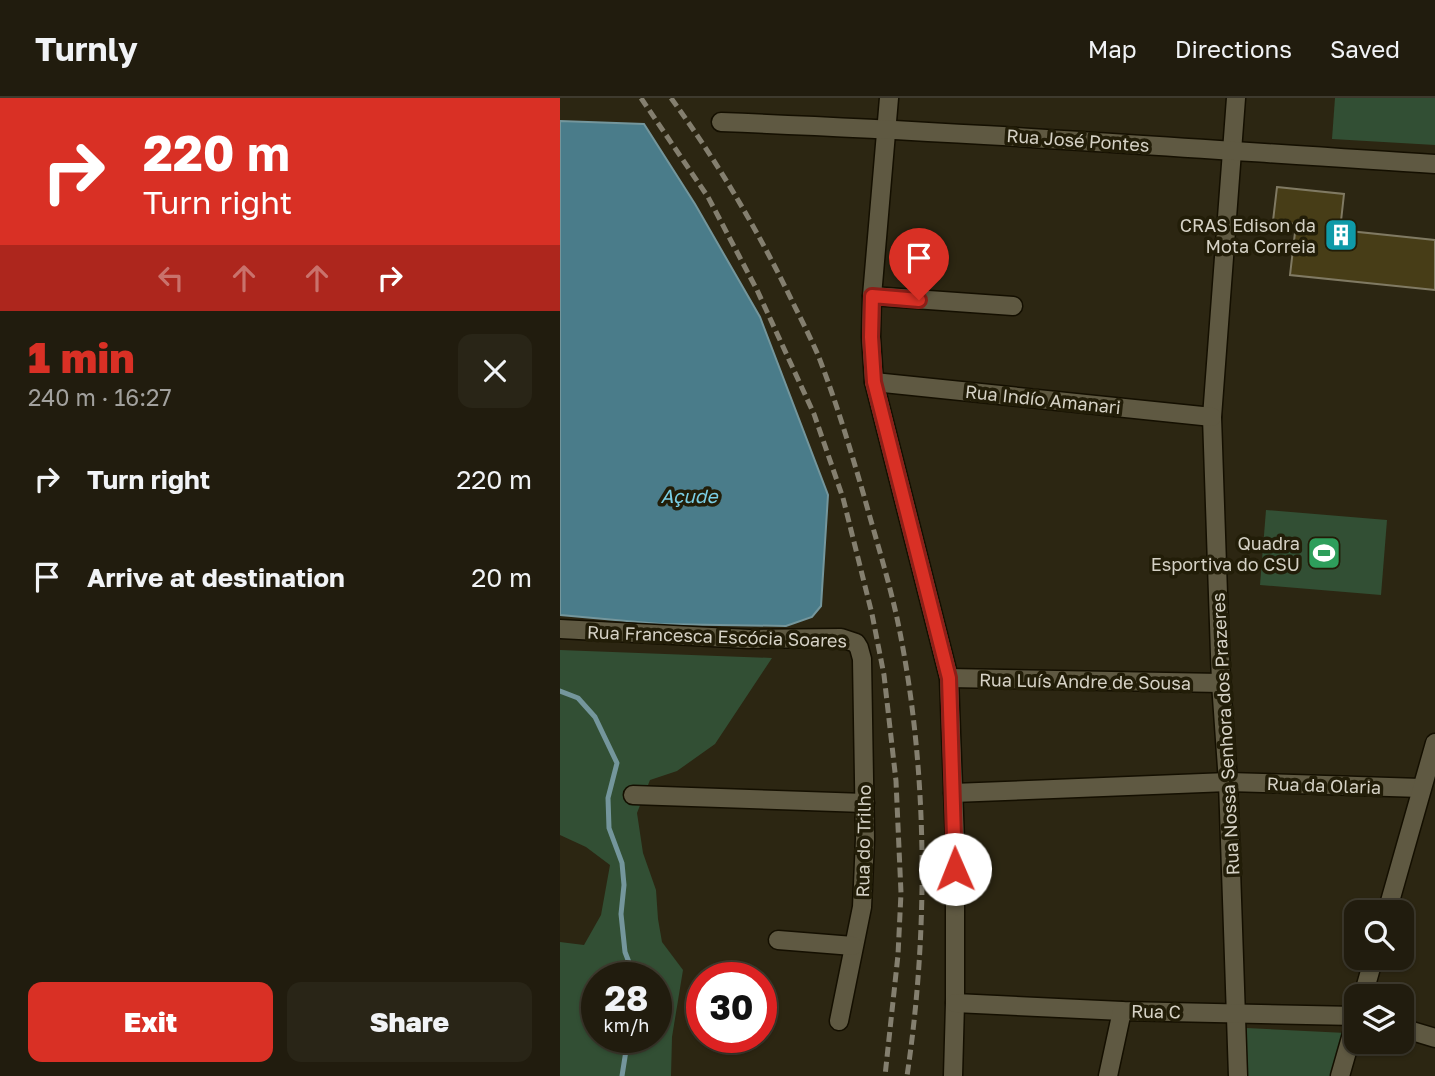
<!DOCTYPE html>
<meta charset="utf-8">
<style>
body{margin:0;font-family:"Golos Text",sans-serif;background:#292517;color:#f1f3f6;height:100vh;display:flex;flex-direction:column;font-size:26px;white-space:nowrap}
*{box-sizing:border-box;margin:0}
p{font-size:23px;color:#a2a19e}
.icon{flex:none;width:38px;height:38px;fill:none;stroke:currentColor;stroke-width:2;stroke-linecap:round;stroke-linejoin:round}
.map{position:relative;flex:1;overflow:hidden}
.drawer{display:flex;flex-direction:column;background:#211c0e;width:560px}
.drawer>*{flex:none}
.hud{background:#d93025;color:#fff;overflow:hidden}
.fabs{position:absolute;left:784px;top:802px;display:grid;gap:14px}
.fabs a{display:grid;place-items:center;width:70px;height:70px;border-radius:14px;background:#211c0e;box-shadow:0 2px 5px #0004,0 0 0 2px #3e3a2e;font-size:35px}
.speed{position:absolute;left:21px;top:864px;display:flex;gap:14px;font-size:35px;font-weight:700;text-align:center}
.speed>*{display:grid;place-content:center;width:91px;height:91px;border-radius:50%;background:#211c0e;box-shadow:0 2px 5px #0004,0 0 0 2px #3e3a2e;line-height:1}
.speed small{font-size:18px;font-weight:400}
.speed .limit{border:10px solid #d22;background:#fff;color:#111}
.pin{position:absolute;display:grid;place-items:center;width:60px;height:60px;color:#fff;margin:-72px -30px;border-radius:50% 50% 50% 0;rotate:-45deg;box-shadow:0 0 7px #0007}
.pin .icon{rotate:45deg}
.me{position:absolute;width:77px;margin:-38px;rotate:359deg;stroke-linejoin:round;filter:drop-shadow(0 0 5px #0008)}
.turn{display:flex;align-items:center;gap:24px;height:147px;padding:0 28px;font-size:32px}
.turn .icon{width:91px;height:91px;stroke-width:2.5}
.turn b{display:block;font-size:49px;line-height:60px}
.lanes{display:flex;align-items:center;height:66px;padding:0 28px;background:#0003;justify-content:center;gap:35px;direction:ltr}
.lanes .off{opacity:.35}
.round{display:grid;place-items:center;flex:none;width:74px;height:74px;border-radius:14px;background:#292517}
.headline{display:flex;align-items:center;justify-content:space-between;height:119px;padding:0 28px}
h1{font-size:42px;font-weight:800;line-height:52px;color:#d93025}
.action{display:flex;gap:14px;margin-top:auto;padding:14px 28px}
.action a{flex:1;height:80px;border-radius:14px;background:#d93025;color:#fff;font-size:28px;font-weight:800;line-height:80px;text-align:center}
.action a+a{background:#292517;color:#f1f3f6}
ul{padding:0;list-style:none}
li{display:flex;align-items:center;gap:21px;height:98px;padding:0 28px}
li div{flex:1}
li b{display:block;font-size:26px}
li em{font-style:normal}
header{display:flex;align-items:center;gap:42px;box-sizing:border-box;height:98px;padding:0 35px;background:#211c0e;border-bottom:2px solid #3e3a2e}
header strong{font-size:33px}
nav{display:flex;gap:38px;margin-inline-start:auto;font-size:24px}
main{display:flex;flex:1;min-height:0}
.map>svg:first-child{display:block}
.green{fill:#324f34;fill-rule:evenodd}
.water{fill:#4a7c8a;stroke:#74969c;stroke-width:2}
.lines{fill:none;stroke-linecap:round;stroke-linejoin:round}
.stream{stroke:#74969c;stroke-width:5}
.building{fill:#473d17;stroke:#807a63;stroke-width:2}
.street-casing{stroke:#140f00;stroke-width:21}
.street{stroke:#5f5942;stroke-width:18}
.rail{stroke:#847f6f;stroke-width:5;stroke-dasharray:10 5;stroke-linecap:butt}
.route-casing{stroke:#8d1f18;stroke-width:18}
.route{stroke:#d93025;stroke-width:12}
.labels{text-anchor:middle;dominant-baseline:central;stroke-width:7;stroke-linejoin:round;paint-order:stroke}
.street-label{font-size:18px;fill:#d5d1c5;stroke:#221d08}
.poi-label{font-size:18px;fill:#d5d1c5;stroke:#221d08;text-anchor:end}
.water-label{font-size:19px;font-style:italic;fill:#7acee4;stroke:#221d08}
</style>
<header>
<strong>Turnly</strong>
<nav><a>Map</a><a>Directions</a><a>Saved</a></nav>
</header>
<main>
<section class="drawer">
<div class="hud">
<div class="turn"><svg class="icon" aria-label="right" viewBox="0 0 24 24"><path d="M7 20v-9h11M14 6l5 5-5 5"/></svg><div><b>220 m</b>Turn right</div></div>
<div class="lanes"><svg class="icon off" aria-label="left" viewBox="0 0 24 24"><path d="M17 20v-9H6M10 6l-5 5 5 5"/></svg><svg class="icon off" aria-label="ahead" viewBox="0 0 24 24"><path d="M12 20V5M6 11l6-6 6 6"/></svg><svg class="icon off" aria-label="ahead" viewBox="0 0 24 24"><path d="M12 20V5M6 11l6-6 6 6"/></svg><svg class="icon" aria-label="right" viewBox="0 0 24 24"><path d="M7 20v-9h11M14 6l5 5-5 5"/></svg></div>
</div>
<div class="headline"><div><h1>1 min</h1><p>240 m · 16:27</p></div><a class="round"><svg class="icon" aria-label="close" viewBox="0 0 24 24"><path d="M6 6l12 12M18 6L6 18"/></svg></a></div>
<ul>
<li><svg class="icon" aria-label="right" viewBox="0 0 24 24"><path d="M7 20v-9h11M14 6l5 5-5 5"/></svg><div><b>Turn right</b></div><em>220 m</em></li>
<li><svg class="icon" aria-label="arrive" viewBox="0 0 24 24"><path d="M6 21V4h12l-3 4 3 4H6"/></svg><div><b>Arrive at destination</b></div><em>20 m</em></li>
</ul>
<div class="action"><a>Exit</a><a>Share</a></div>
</section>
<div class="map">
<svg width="875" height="978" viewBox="0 0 875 978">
<rect width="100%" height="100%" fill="#2c2612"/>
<!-- green -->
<g class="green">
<path d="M775,0H875V47L772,41Z"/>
<path d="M706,412L827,422L821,497L700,487Z"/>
<path d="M0,552L212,560L155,646L117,673L90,682L77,715L83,755L96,792L98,821L102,844L123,872L112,939L111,978H0V844L24,847L41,817L50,767L26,749L0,737ZM37,880H96V940H37Z"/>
<path d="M686,930L786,935L773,978H688Z"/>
</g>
<!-- water -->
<path class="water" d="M0,23L84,26L135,106L200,219L268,397L261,508L252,519L226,528L100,526L0,517Z"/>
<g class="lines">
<!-- stream -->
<g class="stream">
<path d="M0,593L18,600L35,619L57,665L48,700L49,730L62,765L64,787L61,816L65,854L75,880"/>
<path d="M62,978L68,940"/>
</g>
</g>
<!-- building -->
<path class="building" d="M717,89L784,96L780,132L875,142V192L730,177L736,126L713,123Z"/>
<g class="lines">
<defs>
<g id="street">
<path d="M329,0L312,198L311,239L314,284L389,580L395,744V905L393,978"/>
<path d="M676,0L652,319L661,585L668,684L678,978"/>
<path d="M161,24C399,33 637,51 875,66"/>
<path d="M312,198L453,208"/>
<path d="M314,284L652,319"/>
<path d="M0,531L189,541L281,540L296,545L299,550L302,561L305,741L302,809L279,923"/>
<path d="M389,580L661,585"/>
<path d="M393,695L668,684L861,690"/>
<path d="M73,697L305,705"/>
<path d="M827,814L875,645"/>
<path d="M218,842L293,848"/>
<path d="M803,898L814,859"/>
<path d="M395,905L562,913L796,918"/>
<path d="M842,930L875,940"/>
<path d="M548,978L562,913"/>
<path d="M780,978L796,922"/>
</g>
</defs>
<!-- street casing -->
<use href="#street" class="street-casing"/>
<!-- street -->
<use href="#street" class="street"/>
<!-- rail -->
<g class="rail">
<path d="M81,0L148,99L197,192L254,316L283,400L312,516L324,577L336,683L341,795L338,857L325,978"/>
<path d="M111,0C159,66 200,136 235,209C243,225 251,241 258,257C276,303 290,350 304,398C315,438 328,479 337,520C368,666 369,831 347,978"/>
</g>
</g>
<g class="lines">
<defs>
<path id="route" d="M359,202L312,198L311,239L314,284L389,580L395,771"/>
</defs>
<!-- route casing -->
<use href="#route" class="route-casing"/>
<!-- route -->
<use href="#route" class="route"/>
</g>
<!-- icons -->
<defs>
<symbol id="building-square" viewBox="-11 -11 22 22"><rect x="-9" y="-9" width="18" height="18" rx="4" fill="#0f9aa8" stroke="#221d08"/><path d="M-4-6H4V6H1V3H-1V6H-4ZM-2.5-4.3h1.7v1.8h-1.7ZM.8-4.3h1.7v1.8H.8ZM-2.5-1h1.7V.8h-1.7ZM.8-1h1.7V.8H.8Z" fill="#fff"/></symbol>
<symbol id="stadium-square" viewBox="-11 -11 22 22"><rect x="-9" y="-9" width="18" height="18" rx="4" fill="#2e9e5b" stroke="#221d08"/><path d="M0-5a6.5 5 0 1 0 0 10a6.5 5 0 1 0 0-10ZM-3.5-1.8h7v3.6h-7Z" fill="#fff"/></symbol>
</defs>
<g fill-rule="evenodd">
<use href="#building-square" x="762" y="118" width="38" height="38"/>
<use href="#stadium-square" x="745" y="436" width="38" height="38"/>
</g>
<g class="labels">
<!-- street labels -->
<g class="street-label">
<text transform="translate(518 42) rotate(4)">Rua José Pontes</text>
<text transform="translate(483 301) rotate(6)">Rua Indío Amanari</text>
<text transform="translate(157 538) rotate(2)">Rua Francesca Escócia Soares</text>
<text transform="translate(525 583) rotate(1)">Rua Luís Andre de Sousa</text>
<text transform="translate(665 636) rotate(-93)">Rua Nossa Senhora dos Prazeres</text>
<text transform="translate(764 687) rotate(2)">Rua da Olaria</text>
<text transform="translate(303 743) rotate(-89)">Rua do Trilho</text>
<text transform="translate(596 913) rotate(1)">Rua C</text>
</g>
<!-- poi labels -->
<g class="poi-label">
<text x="756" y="127">CRAS Edison da<tspan x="756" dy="21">Mota Correia</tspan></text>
<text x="740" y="445">Quadra<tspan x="740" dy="21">Esportiva do CSU</tspan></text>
</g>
<!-- water labels -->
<g class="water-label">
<text x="129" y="397">Açude</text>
</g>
</g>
</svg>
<div class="fabs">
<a><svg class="icon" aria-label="search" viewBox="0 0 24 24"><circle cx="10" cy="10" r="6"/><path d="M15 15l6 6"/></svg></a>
<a><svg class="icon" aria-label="layers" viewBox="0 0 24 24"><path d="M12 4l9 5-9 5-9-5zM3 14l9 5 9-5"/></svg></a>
</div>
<div class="speed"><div>28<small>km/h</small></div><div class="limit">30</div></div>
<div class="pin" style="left:359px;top:202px;background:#d93025"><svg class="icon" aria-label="arrive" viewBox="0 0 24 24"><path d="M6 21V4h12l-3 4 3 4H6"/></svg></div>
<svg class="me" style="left:395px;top:771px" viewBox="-20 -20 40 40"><circle r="19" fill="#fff"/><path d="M0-13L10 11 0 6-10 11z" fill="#d93025"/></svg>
</div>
</main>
